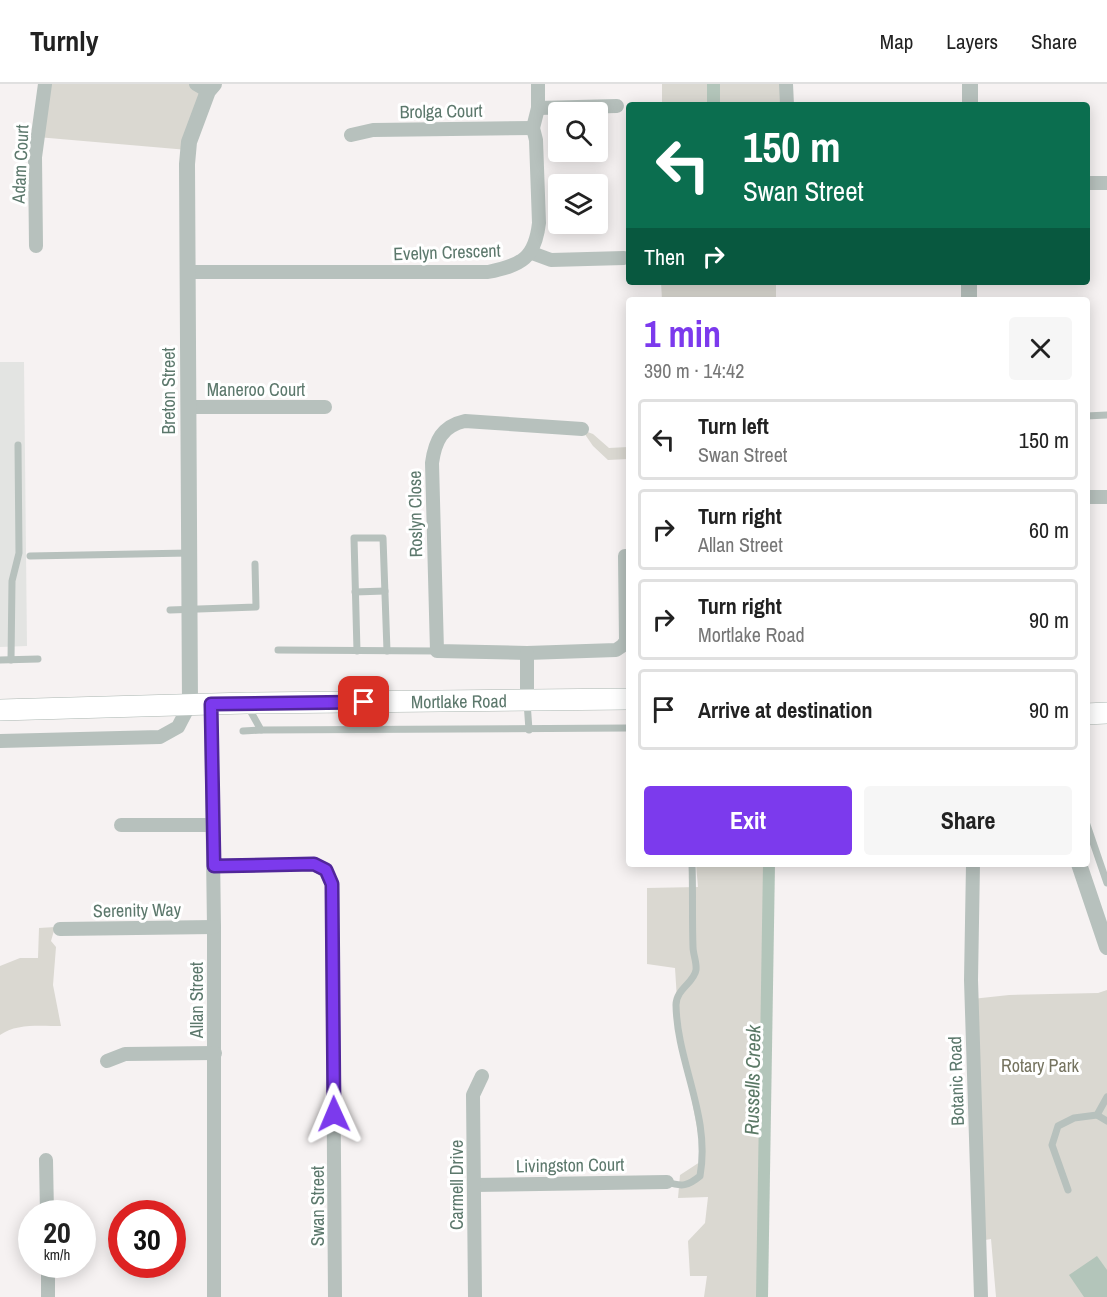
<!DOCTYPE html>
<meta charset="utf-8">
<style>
body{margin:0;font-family:"Archivo Narrow",sans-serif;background:#f6f6f6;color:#222;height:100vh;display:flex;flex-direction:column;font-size:22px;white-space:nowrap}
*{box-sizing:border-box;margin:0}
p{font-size:20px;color:#767676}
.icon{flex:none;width:33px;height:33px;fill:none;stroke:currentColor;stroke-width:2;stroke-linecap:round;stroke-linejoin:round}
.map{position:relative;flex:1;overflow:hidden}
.drawer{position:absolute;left:626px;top:213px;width:464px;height:570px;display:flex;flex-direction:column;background:#fff;border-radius:6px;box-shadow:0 3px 15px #0003}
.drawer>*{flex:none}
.top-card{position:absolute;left:626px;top:18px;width:464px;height:183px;border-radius:6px;box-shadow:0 3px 15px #0003;background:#0b6e4f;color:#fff;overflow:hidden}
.buttons{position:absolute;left:548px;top:18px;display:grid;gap:12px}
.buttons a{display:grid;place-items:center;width:60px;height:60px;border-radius:6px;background:#fff;box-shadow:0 3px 15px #0003;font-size:30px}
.speed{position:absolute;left:18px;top:1116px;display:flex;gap:12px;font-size:30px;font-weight:700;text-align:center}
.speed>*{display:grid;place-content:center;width:78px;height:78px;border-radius:50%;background:#fff;box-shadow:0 3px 15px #0003;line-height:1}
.speed small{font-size:15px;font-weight:400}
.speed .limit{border:9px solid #d22;background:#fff;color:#111}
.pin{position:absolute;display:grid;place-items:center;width:51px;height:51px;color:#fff;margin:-26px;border-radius:12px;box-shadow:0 3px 9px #0006}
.me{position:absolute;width:66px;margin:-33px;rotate:359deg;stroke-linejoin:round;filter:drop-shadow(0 0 4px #0008)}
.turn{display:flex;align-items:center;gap:21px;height:126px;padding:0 18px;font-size:27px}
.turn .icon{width:78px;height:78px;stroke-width:2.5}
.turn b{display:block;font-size:42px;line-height:51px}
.then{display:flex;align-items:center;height:57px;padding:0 18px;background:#0003;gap:12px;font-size:22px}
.round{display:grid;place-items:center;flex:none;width:63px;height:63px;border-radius:6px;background:#f6f6f6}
.headline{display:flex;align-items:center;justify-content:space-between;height:102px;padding:0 18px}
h1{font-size:36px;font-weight:800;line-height:45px;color:#7c3aed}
.action{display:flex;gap:12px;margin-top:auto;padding:12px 18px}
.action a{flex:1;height:69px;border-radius:6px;background:#7c3aed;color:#fff;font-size:24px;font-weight:800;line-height:69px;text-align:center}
.action a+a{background:#f6f6f6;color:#222}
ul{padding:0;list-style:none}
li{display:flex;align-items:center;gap:18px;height:81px;margin:0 12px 9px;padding:0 6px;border:3px solid #e0e0e0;border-radius:6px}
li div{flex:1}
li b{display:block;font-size:22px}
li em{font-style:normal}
header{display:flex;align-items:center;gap:36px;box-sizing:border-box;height:84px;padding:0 30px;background:#fff;border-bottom:2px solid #e0e0e0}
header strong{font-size:28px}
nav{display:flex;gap:33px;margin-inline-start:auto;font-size:21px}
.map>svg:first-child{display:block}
.built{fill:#e3e4e2}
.green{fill:#dad8d1}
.water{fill:#b3c5ba}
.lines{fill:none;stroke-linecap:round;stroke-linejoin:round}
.primary-casing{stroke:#abb6b1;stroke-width:22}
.service{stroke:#b7c1bd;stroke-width:7}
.minor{stroke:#b7c1bd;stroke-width:14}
.tertiary{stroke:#b7c1bd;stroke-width:16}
.primary{stroke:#fff;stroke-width:21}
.route-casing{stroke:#51269a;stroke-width:15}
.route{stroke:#7c3aed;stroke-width:10}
.labels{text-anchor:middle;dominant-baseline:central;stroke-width:6;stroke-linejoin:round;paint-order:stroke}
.street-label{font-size:18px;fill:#5c786c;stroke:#fff}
.park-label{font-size:18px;fill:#75735f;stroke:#fff}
.water-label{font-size:20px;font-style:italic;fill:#5b7966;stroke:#fff}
</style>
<header>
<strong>Turnly</strong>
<nav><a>Map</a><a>Layers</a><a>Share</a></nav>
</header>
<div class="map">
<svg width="1107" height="1213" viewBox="0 0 1107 1213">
<rect width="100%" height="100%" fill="#f6f2f2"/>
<!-- built -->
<path class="built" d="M0,278H24L27,562L0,563Z"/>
<!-- green -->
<g class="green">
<path d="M45,0H196L208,7L188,66L37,53Z"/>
<rect x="662" y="0" width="118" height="21"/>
<path d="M661,198H779L776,201V216H662Z"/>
<path d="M582,346L593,350L609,364L628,363V375L608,376L593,362Z"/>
<path d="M696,780H771L764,1213H704L707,1192H690L688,1157L705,1139L708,1113L678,1114L680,1091L703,1076L679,947L675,884L647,880V804L698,803Z"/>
<path d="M55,843L51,857L56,863L53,901L61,942C42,942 16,939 0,951V882L20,874H38L39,844Z"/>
<path d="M1107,906V1213H996L991,1155L979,1157L972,915L1009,911L1098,909Z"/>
</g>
<!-- water -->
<g class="water">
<rect x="707" y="0" width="13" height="21"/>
<path d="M763,780H775L768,1213H756Z"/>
<path d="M1097,1172L1107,1186V1213H1084L1069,1191Z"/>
</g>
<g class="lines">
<defs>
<g id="primary">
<path id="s1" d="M0,626L247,619L628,615"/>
<path d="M1086,630L1107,629"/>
</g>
</defs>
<!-- primary casing -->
<use href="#primary" class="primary-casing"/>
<!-- service -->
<g class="service">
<path d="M1086,332L1107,331"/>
<path d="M30,472L189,469"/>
<path d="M355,508L385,507"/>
<path d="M170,526L256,523L255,480"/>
<path d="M278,566L437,567"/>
<path d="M357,567L354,454H383L387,567"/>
<path d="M0,576L38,575"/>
<path d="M11,576L12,497L19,469L18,361"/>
<path d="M527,618L529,646"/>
<path d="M247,621L261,646L628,644"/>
<path d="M243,647L261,646"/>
<path d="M1086,738L1107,799"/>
<path d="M1097,1031L1107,1037"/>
<path d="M667,1098C682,1103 688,1102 700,1092C711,1032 677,979 676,921C676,905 694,899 696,886C697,879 693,870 693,863C692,835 693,808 692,780"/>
<path d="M1068,1106L1052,1061L1058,1042L1074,1034L1097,1031L1107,1013"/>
</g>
<!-- minor -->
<g class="minor">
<path d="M196,0L208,7"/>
<path d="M786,0L787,21"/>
<path d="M538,24L617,22"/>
<path d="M351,51L373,46L533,44"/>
<path d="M1086,99H1107"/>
<path d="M36,162L35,73L45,0"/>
<path d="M532,169L551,176L624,174"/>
<path d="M188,188H488C522,181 535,174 539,139L536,56L533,44L538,24V0"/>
<path d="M188,323H325"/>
<path d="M582,345L465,337C442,342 435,357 432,379L437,567L527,569L616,566L622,562L626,557L625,472H628"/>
<path d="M1086,413H1107"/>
<path d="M527,569V616"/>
<path d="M211,620L214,843V1213"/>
<path d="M0,657L160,653L178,643L190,620"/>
<path d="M121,741H212"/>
<path d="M973,780L971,896L981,1213"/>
<path d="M214,782L314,780L325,786L332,800L335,1213"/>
<path d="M60,845L214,843"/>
<path d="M107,977L125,970L215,969"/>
<path d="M46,1076L47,1130"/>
<path d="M474,1101L667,1098"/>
<path d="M48,1180V1213"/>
<path d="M475,1213L473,1011L482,992"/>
</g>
<!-- tertiary -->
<g class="tertiary">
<path d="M970,0V21"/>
<path d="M969,198V216"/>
<path d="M190,620L187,80L189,58L208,7L214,0"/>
<path d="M1079,780L1107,863"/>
</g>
<!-- primary -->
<use href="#primary" class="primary"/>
</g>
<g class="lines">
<defs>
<path id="route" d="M334,1030L332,800L326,786L314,780L214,782L211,620L364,618"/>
</defs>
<!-- route casing -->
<use href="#route" class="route-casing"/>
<!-- route -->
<use href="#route" class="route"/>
</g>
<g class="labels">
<!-- street labels -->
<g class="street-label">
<text transform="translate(441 27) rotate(-1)">Brolga Court</text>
<text transform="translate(20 80) rotate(-87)">Adam Court</text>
<text transform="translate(447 168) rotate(-2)">Evelyn Crescent</text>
<text x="256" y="305">Maneroo Court</text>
<text transform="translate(168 307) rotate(-90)">Breton Street</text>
<text transform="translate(415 430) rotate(-91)">Roslyn Close</text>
<text stroke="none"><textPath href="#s1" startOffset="459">Mortlake Road</textPath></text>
<text transform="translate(137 826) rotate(-1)">Serenity Way</text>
<text transform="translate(196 916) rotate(-90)">Allan Street</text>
<text transform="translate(956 997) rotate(-92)">Botanic Road</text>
<text transform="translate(570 1081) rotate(-1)">Livingston Court</text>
<text transform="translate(456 1101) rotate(-90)">Carmell Drive</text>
<text transform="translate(317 1122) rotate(-90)">Swan Street</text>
</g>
<!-- park labels -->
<g class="park-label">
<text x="1040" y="981">Rotary Park</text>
</g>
<!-- water labels -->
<g class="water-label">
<text transform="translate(752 996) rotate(-89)">Russells Creek</text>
</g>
</g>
</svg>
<div class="buttons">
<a><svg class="icon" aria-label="search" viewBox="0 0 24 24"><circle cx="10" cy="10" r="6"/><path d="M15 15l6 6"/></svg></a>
<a><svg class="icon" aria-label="layers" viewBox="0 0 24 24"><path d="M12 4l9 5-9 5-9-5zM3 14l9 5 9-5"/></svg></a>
</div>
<div class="speed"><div>20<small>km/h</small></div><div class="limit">30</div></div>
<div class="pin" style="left:364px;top:618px;background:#d93025"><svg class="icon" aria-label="arrive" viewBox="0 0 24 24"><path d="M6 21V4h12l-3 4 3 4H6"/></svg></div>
<svg class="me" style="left:334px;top:1030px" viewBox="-20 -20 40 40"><path d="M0-17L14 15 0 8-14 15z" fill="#7c3aed" stroke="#fff" stroke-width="4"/></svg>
<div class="top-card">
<div class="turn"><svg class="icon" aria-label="left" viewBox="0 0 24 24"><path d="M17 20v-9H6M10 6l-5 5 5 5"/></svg><div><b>150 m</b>Swan Street</div></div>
<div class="then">Then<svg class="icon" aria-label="right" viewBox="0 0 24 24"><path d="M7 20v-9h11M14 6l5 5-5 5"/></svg></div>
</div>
<section class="drawer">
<div class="headline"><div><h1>1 min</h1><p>390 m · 14:42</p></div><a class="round"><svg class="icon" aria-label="close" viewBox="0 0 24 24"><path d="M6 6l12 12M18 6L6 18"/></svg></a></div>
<ul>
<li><svg class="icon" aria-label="left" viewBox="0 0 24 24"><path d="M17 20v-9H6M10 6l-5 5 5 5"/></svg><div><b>Turn left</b><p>Swan Street</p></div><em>150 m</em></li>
<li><svg class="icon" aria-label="right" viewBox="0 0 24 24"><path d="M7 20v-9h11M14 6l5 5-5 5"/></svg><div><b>Turn right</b><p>Allan Street</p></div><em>60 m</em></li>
<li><svg class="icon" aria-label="right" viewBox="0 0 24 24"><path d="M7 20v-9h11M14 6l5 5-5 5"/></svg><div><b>Turn right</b><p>Mortlake Road</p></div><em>90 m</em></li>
<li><svg class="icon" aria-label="arrive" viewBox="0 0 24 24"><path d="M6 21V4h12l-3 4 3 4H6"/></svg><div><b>Arrive at destination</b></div><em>90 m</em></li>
</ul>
<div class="action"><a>Exit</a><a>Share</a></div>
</section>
</div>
